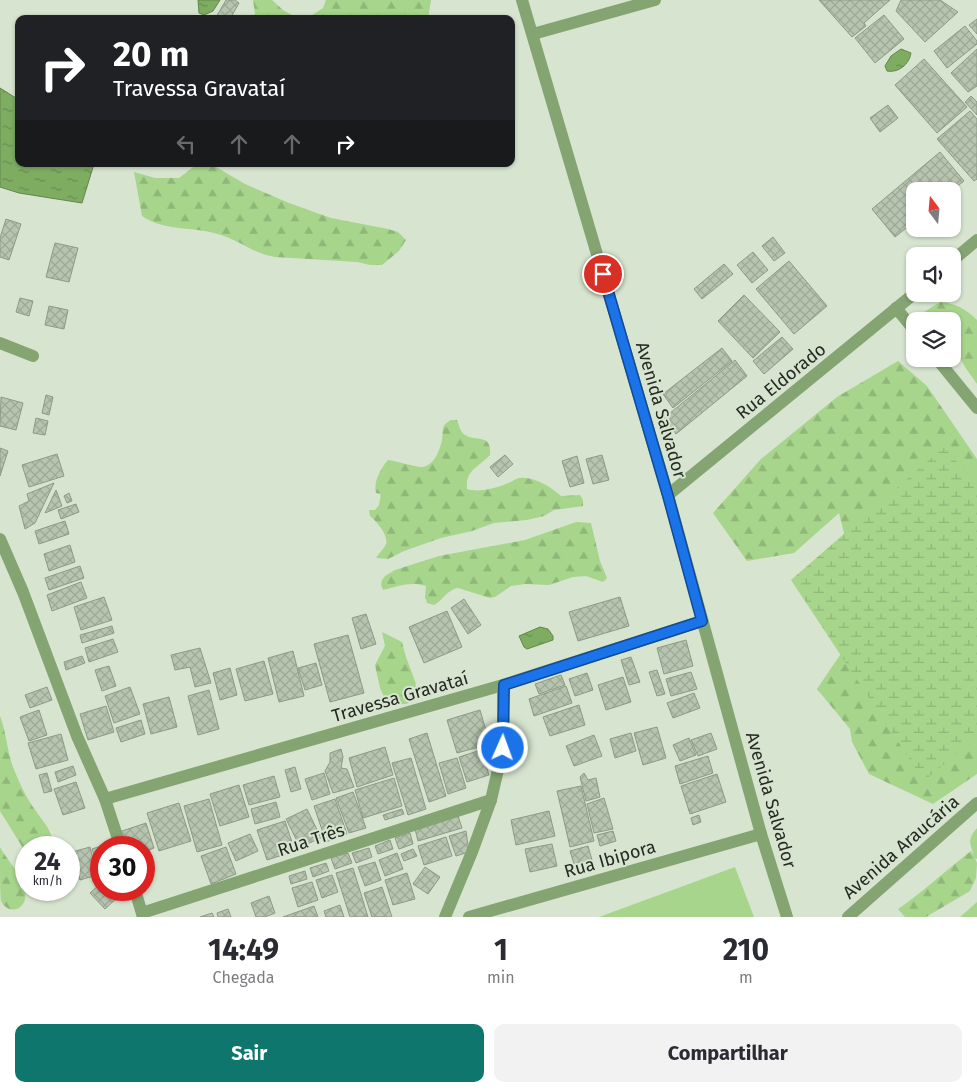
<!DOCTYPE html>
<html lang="pt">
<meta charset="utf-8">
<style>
body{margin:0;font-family:"Fira Sans",sans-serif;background:#f2f2f3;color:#2b2b33;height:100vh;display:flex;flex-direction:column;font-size:19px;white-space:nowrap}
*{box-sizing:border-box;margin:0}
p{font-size:16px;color:#7c7c81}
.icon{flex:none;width:28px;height:28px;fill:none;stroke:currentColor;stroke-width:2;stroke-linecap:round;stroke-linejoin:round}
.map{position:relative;height:917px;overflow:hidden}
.drawer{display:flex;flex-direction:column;background:#fff;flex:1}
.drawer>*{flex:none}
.hud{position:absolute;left:15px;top:15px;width:500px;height:152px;border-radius:10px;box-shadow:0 1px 4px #0004;background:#202124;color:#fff;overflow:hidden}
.needle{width:32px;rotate:344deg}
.buttons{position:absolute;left:906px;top:182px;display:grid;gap:10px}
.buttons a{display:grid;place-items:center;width:55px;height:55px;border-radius:10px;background:#fff;box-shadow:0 1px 4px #0004;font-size:25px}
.speed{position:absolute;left:15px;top:836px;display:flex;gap:10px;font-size:25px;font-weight:700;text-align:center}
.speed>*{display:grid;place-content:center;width:65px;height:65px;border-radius:50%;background:#fff;box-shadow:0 1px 4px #0004;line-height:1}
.speed small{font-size:12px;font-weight:400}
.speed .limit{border:8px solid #d22;background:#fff;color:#111}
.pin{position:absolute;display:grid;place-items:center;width:42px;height:42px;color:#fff;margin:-21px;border:2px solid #fff;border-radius:50%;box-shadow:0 1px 5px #0007}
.me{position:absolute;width:55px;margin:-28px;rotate:2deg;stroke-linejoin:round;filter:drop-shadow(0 0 4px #0008)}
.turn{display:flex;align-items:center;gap:18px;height:105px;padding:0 15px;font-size:22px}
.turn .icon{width:65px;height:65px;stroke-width:2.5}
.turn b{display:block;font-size:35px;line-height:42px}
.lanes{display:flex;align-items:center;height:48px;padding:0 15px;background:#0003;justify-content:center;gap:25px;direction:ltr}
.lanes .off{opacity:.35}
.eta{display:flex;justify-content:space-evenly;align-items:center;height:85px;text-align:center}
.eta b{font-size:30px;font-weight:700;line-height:35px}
.primary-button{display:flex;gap:10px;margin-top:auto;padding:10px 15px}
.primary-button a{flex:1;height:58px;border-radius:10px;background:#0f766e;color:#fff;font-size:20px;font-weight:700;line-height:58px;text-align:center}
.primary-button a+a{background:#f2f2f3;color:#2b2b33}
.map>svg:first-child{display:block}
.forest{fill:url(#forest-firs)}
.wetland{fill:url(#wetland-marsh)}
.park{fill:#a6d58b}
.water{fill:url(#water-ripples);stroke:#63864f}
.building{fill:url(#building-cross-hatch);stroke:#8d9a86}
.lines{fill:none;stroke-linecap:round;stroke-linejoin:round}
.minor{stroke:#84a472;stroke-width:12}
.route-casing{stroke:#114b97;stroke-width:12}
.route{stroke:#1a73e8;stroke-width:9}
.labels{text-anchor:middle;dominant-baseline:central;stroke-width:4;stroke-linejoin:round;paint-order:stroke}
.street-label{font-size:18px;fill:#252a22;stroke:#d7e5d0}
</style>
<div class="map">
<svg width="977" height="917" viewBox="0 0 977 917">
<defs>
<pattern id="forest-firs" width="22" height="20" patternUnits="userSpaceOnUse" patternTransform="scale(1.25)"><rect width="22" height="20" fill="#a6d58b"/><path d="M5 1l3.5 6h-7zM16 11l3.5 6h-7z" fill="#8fb778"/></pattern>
<pattern id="wetland-marsh" width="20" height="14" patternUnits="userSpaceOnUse" patternTransform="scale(1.25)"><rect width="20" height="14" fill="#a6d58b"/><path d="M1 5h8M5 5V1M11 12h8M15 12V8" fill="none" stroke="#8fb778"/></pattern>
<pattern id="water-ripples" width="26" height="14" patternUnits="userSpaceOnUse" patternTransform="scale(1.25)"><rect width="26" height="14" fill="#7ead62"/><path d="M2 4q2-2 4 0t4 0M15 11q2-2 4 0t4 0" fill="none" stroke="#678d50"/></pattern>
<pattern id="building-cross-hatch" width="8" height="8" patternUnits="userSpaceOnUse" patternTransform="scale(1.25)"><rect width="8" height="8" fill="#b7c5b0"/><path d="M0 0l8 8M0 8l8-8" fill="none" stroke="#9da997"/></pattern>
</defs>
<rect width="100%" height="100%" fill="#d7e5d0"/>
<!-- forest -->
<g class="forest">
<path d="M253,0H272L283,10L299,19H252L255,13Z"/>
<path d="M326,0H431L428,19H306L323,8Z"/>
<path d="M197,164H211L245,184L289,203L331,218L388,229L398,232L406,240L399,251L382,265H370L357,262L275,257C255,254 240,241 221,235C195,226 165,232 142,216L134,172L155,178H179Z"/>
<path d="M940,302C955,303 966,309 977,320V384L965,367L953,345L952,321H930L921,314Z"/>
<path d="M898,361L927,386L977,459V774L933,804L869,774L852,742L850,729L817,689L865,618L839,513L794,553L747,561L713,513L761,459L837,397Z"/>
<path d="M451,420H457C459,425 460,432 465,435C476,442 492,433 490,455C479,467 465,470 467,489C479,493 497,488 508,483C512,482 515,479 519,478C534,476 551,487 561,496L580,495L583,500V506L554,510L544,516L527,520L494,523L472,531L441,538L404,551L388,559L376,558C379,553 384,549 386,544C389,535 376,521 370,516L369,510H375L379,505L381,494L376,493C373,482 381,468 388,460C397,461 415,467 422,467C434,466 440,450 442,440C443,436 442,432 443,428C444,424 448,422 451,420Z"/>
<path d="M576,522L591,523L600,561L607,578L603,582L586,576L573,577L549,585L525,584L511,586L495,597L490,598L458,588C448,589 443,600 434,605L427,603L425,597L426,586C411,581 398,586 383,590L381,585L382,580L385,576L395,570L439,556L525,540Z"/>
<path d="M382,632L402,642C404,650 406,658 409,665C415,682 422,690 407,704H393L385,699L380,688L375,665L385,646Z"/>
<path d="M0,716C7,734 7,754 15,772C20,784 26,797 33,807C44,823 50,827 55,847L26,848V853L0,811Z"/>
<path d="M977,828V859L975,858L977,863L976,878L970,891L926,917H905L898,909C923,892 946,870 971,851L974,856C970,842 967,840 977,828Z"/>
<path d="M0,847C8,862 22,874 25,890C29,909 9,917 1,901C0,894 0,858 0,847Z"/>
</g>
<!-- wetland -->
<path class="wetland" d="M944,447L977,485V737L924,781L791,580Z"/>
<!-- park -->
<g class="park">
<path d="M735,867L754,917H599Z"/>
<path d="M977,902V917H960Z"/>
</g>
<!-- water -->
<g class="water">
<path d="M198,0H220L213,11L204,15L199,13Z"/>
<path d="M901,49L911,53C909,65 898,73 887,71L885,66L891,56Z"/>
<path d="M0,88L19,100V164H94L82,203L19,193L0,187Z"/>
<path d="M540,627L548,629L553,636V640L527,649L524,647L519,636Z"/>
</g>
<!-- building -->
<g class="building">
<path d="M226,0H235L239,3L230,19H215Z"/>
<path d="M819,0H890L864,23L866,26L852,37Z"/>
<path d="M901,0H940L958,12L925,42L896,11Z"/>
<path d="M884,15L904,39L875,63L855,38Z"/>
<path d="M977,19V34L969,25Z"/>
<path d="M965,26L977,41V44L947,68L934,51Z"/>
<path d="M977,49V86L968,92L951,73Z"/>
<path d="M924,59L967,107L937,133L895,85Z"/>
<path d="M971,96L977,102V115L965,102Z"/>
<path d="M888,105L898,118L880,132L870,118Z"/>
<path d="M970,111L977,119V179L974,181L937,139Z"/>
<path d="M940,152L964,181L951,191H915V221L895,237L872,209Z"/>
<path d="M6,219L21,224L9,260L0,257V238Z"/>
<path d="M773,237L785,253L774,261L762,246Z"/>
<path d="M55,243L78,248L69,282L46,277Z"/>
<path d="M753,252L768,270L752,283L737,265Z"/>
<path d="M789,261L827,306L794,334L756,289Z"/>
<path d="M724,264L733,274L702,299L694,289Z"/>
<path d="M744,295L780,332L753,358L718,321Z"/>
<path d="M20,298L33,301L29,316L16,312Z"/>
<path d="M49,306L68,310L64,329L45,325Z"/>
<path d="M782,337L793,349L764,374L753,361Z"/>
<path d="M722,348L732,361L673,408L663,394Z"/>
<path d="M735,360L747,376L676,434L664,418Z"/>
<path d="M46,395L53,397L49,415L42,413Z"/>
<path d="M1,397L23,403L16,430L0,426Z"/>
<path d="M36,418L48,421L45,435L33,433Z"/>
<path d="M0,448L8,451L0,476Z"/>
<path d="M57,454L64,476L29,487L22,465Z"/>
<path d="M505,455L513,464L498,477L490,467Z"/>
<path d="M602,455L609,480L593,484L586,459Z"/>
<path d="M577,456L584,483L570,487L562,461Z"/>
<path d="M54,483L35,523L25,529L19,506L29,501L27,494Z"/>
<path d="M56,490L62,506L45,513Z"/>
<path d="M69,493L72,501L67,503L64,496Z"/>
<path d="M76,504L79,512L61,519L58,510Z"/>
<path d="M65,521L69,534L39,544L35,531Z"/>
<path d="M70,545L75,562L49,571L44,554Z"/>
<path d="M80,566L84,578L49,590L45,578Z"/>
<path d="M81,582L87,598L52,611L47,595Z"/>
<path d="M104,597L112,620L81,630L74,607Z"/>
<path d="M620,597L629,626L578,641L569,612Z"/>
<path d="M464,599L481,625L468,634L451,608Z"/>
<path d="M447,611L462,647L424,663L409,627Z"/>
<path d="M366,614L376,644L361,649L352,618Z"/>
<path d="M112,626L114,633L82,643L80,635Z"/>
<path d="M348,635L364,693L330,702L314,644Z"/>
<path d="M113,639L118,652L89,662L85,648Z"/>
<path d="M686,640L693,666L664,674L657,648Z"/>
<path d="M200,648L211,683L195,687L190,667L175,670L171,655Z"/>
<path d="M293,651L304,696L279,702L268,658Z"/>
<path d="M82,656L85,663L66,670L64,662Z"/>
<path d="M631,657L640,682L629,685L621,660Z"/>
<path d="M264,661L273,694L245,701L236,669Z"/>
<path d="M316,663L322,685L305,690L298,668Z"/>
<path d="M109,666L116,686L102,691L95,670Z"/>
<path d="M230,668L237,695L220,700L213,673Z"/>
<path d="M657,670L665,694L657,696L649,672Z"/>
<path d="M691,672L697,689L671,696L666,679Z"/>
<path d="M587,673L593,690L575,696L569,679Z"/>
<path d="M561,675L565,685L539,694L535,684Z"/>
<path d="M623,677L631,702L606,710L598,685Z"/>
<path d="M566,686L572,703L534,716L529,699Z"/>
<path d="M47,687L52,700L30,708L25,695Z"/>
<path d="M130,687L140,714L114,723L105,696Z"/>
<path d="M209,690L219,729L198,735L188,696Z"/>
<path d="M694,693L700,708L673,718L667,703Z"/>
<path d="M169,697L177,727L151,734L143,704Z"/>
<path d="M579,705L585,725L550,736L543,717Z"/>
<path d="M106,706L114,732L88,740L80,714Z"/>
<path d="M39,710L47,735L29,741L20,717Z"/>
<path d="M480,710L490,744L457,753L447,720Z"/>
<path d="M141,720L145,734L121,742L116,728Z"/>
<path d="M657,727L666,758L643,765L634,733Z"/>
<path d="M427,733L446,796L429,802L409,739Z"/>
<path d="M631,733L636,751L615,758L610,739Z"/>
<path d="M711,733L717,749L698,756L691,740Z"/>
<path d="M61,734L68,760L36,769L28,743Z"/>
<path d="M594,735L602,756L574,766L566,746Z"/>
<path d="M689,738L696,755L680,761L673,745Z"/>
<path d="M385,747L393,775L357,787L349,758Z"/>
<path d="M341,749L343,757L341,768L347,769L354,787L333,793L325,771L330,762V753Z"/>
<path d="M481,750L489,775L467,782L459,757Z"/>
<path d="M708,756L713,773L680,784L675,766Z"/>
<path d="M411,758L426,809L408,815L392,763Z"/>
<path d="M457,758L466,788L448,794L439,763Z"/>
<path d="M73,766L76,775L58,782L55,772Z"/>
<path d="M295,767L301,789L291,792L285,770Z"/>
<path d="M47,773L52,791L44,793L39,775Z"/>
<path d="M324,773L330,794L312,800L305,779Z"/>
<path d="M584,773L588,780L596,778L600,797L586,801L580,777Z"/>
<path d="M717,774L726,802L690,814L681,786Z"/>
<path d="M274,776L280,797L249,805L243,785Z"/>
<path d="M394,778L402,806L363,818L355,790Z"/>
<path d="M76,782L85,808L63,815L54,789Z"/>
<path d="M239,785L249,817L220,826L210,794Z"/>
<path d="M581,786L594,841L570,847L557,791Z"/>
<path d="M353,792L366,828L349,833L336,798Z"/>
<path d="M604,798L613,829L594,833L587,804Z"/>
<path d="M209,799L222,845L197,852L184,806Z"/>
<path d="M335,799L347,834L326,842L314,806Z"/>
<path d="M276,802L280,817L255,824L251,809Z"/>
<path d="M179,803L191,841L159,851L147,813Z"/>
<path d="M307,809L321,838L300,847L286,819Z"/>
<path d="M402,809L404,814L385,820L383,815Z"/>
<path d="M549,811L555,836L516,845L511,820Z"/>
<path d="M699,815L701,822L693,825L691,818Z"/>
<path d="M458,816L462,828L418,841L415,829Z"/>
<path d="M285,821L295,851L267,860L257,830Z"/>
<path d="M146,823L154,848L144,852V848H124L119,832Z"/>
<path d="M466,831L469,852L456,856L449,836Z"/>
<path d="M613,831L616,841L600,846L597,835Z"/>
<path d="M410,833L413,844L399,849L395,838Z"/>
<path d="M250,834L258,851L236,861L228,843Z"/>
<path d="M446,837L452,856L424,865L418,846Z"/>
<path d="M390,840L393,849L378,854L375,846Z"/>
<path d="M117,841L119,848H101V875L92,849Z"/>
<path d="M552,844L557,866L530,872L525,849Z"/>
<path d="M588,846L592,860L574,864L570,851Z"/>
<path d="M90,847L97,875L80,880L72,852Z"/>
<path d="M226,847L236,874L211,884L201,856Z"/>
<path d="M369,848L372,857L356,863L352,853Z"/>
<path d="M413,849L417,856L404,861L401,854Z"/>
<path d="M348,853L352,863L335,869L331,858Z"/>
<path d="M397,853L403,869L385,876L379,860Z"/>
<path d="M375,862L381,880L365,886L358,867Z"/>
<path d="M326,863L329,871L313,877L310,868Z"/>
<path d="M425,867L440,877L428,894L413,884Z"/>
<path d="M353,868L368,917H350L336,873Z"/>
<path d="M305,871L307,879L291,884L289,876Z"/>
<path d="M407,873L415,899L393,905L385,880Z"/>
<path d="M332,875L338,892L322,898L316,880Z"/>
<path d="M312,882L318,900L298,907L292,888Z"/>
<path d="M101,883V890H111L118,897L105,909L90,893Z"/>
<path d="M382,887L392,917H372L364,893Z"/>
<path d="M269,896L275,913L265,917H256L251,903Z"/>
<path d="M340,905L344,917H326L324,911Z"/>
<path d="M314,906L318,917H283Z"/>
<path d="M228,909L231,917H218L217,913Z"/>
<path d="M212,913L214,917H200Z"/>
</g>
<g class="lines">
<!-- minor -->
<g class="minor">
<path d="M522,0L668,495L761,834L787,917"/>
<path d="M533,34L655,0"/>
<path d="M952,261L977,240"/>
<path d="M896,308L915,331"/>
<path d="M0,343L33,356"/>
<path d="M937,359L977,408"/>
<path d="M668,495L915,293"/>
<path d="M0,539L23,592L77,736L105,799L121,848"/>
<path d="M105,799L503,685L702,621"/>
<path d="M135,890L143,917"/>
<path d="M142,913L491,800"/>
<path d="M445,917L472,852L491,800L503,748V685"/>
<path d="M469,917L761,834"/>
<path d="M848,917L977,803"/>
</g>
</g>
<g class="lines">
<defs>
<path id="route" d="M503,748L504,685L702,621L668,496L603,274"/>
</defs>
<!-- route casing -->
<use href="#route" class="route-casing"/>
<!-- route -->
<use href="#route" class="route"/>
</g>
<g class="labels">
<!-- street labels -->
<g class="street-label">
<text transform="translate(781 381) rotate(-39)">Rua Eldorado</text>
<text transform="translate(661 410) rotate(74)">Avenida Salvador</text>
<text transform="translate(400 697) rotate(-16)">Travessa Gravataí</text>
<text transform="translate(771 800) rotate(74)">Avenida Salvador</text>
<text transform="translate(311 840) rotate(-18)">Rua Três</text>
<text transform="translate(901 847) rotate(-41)">Avenida Araucária</text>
<text transform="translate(610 859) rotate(-16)">Rua Ibipora</text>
</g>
</g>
</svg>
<div class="buttons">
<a><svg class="needle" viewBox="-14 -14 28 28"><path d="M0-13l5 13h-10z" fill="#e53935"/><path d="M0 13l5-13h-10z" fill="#7c7c81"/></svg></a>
<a><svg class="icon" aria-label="sound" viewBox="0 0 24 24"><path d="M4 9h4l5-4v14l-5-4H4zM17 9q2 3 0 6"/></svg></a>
<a><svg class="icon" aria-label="layers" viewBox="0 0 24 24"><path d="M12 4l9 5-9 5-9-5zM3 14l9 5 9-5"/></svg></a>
</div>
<div class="speed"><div>24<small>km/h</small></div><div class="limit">30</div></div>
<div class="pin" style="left:603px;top:274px;background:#d93025"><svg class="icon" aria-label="arrive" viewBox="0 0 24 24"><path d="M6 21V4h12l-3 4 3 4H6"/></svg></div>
<svg class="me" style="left:503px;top:748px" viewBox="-20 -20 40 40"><circle r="17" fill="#1a73e8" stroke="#fff" stroke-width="3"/><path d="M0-11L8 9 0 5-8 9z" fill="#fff"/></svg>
<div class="hud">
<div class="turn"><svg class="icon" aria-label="right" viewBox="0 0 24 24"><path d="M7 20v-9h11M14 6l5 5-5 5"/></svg><div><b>20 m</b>Travessa Gravataí</div></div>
<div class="lanes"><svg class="icon off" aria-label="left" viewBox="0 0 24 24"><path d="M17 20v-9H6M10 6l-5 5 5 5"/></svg><svg class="icon off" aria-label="ahead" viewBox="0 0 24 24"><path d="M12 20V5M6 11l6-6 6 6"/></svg><svg class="icon off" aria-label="ahead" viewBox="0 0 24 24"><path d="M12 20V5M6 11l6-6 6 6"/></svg><svg class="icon" aria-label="right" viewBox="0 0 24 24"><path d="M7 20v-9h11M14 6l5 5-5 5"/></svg></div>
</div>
</div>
<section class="drawer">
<div class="eta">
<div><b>14:49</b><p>Chegada</p></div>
<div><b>1</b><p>min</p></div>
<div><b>210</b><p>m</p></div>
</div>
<div class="primary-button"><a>Sair</a><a>Compartilhar</a></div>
</section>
